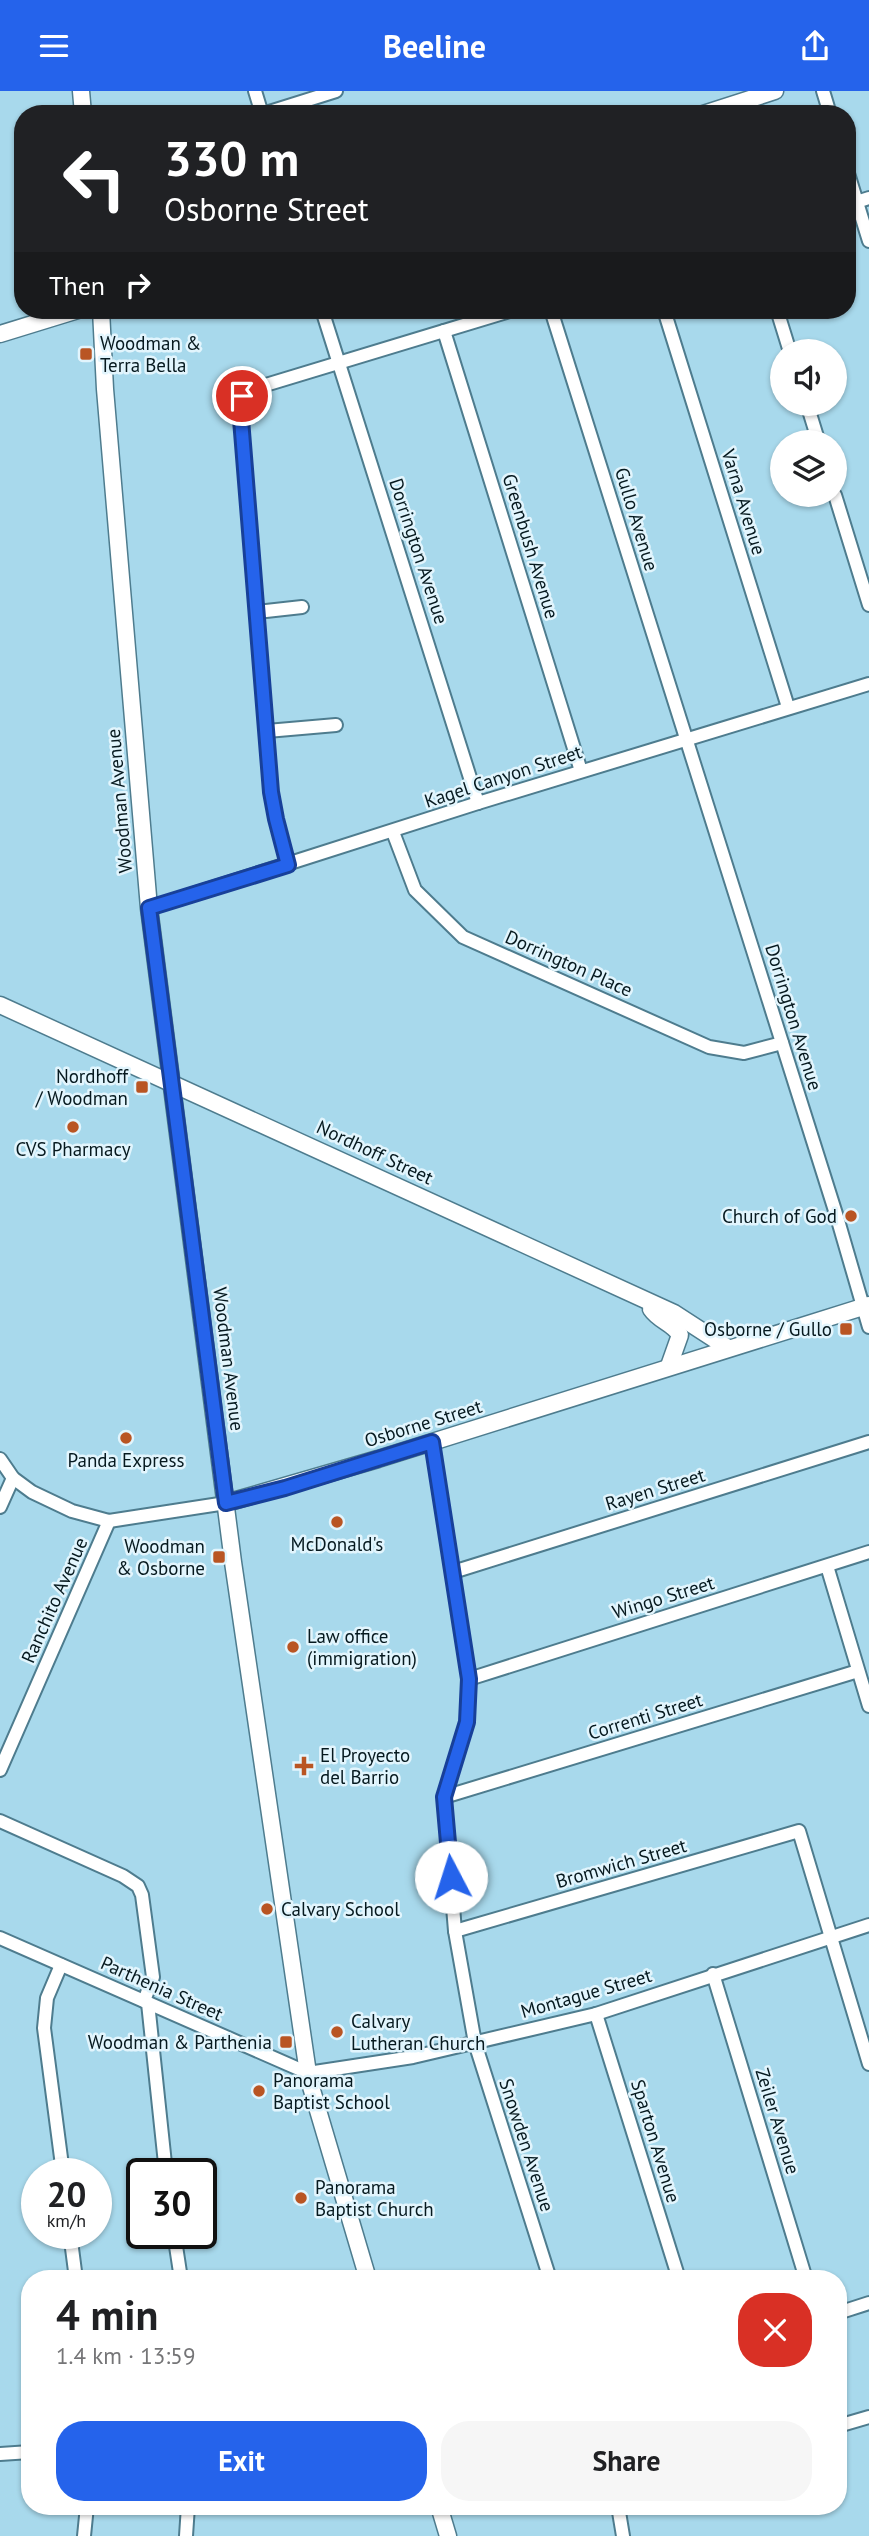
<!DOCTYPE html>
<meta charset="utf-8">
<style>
body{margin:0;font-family:"PT Sans",sans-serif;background:#f6f6f6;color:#202124;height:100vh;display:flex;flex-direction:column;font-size:26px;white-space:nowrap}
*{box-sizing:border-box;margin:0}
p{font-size:23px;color:#757577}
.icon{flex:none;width:38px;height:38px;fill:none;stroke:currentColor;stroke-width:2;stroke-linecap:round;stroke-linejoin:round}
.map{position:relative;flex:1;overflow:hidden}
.side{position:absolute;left:21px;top:2179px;width:826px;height:245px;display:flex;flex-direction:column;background:#fff;border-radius:28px;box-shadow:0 2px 5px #0004}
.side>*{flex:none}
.guide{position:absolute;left:14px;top:14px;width:842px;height:214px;border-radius:28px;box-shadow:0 2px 5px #0004;background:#202124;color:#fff;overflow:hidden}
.tools{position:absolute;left:770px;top:248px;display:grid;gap:14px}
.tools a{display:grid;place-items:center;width:77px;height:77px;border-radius:50%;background:#fff;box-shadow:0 2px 5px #0004;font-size:35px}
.speed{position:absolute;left:21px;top:2067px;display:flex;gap:14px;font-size:35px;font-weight:700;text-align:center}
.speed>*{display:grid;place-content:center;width:91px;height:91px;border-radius:50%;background:#fff;box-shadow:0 2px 5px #0004;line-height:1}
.speed small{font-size:18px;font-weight:400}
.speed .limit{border:4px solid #111;border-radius:10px;background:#fff;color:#111}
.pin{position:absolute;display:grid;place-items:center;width:60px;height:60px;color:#fff;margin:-30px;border:4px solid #fff;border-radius:50%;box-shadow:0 2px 7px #0007}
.me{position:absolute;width:77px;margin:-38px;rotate:355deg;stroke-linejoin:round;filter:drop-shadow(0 0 5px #0008)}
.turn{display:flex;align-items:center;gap:24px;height:147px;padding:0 35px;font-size:32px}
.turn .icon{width:91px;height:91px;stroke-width:2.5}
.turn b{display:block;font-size:49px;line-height:60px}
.then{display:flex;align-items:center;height:66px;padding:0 35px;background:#0003;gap:14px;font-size:26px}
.round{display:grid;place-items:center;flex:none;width:74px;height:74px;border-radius:28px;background:#f6f6f6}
.summary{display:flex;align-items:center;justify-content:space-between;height:119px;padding:0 35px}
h1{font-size:42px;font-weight:600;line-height:52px}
.cta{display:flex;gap:14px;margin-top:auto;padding:14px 35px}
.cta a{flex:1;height:80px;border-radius:28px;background:#2563eb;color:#fff;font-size:28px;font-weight:600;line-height:80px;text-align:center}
.cta a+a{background:#f6f6f6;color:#202124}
header{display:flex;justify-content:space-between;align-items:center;height:91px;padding:0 35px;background:#2563eb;color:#fff;font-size:32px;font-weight:600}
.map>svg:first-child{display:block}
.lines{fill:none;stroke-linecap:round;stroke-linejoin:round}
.minor-casing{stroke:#4e7c8e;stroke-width:16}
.major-casing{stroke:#4e7c8e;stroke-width:19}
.minor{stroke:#fff;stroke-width:12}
.major{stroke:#fff;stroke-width:16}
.route-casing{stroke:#184099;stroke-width:18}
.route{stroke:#2563eb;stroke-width:12}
.poi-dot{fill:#b95523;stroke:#e2f5fd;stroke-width:2.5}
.labels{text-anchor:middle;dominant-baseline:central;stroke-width:5;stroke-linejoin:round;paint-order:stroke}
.poi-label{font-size:19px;fill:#06191f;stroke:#e2f5fd;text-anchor:start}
.street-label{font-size:19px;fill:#06191f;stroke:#e2f5fd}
</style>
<header><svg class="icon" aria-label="menu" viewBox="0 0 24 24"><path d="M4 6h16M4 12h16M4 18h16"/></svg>Beeline<svg class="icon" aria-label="share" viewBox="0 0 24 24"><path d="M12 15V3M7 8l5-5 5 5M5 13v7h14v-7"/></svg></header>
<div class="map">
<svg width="869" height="2445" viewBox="0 0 869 2445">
<rect width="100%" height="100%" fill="#a8d9ec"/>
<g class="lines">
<defs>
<g id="minor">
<path d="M255,0L262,23"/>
<path d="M823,0L830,23"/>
<path d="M263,23L336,0"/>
<path d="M847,79L869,150"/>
<path d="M847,114L869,107"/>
<path d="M322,219L478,712"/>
<path d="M551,219L837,1126L869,1236"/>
<path d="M664,219L788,616"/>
<path d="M777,219L790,261"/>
<path d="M444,240L581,680"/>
<path d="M807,313L819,352"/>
<path d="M835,404L869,514"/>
<path d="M257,521L302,516"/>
<path d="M267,640L336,634"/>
<path d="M393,741L415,799L463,846L709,956L744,962L782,952"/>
<path d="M288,774L276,728L271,701L240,316L242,305L249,299L513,219"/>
<path d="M149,817L478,712L869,593"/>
<path d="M432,1351L469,1588L467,1631L444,1706L455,1840L475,1952L550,2188"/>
<path d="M0,1368L13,1387L32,1401L72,1420L109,1430L226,1412"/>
<path d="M0,1416L13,1387"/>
<path d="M827,1475L869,1615"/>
<path d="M453,1481L869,1351"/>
<path d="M469,1588L869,1461"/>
<path d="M0,1679L109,1430"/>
<path d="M444,1706L858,1580"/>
<path d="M0,1730L123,1785L138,1795L142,1804L153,1886L144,1910"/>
<path d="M455,1840L799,1740L869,1973"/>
<path d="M0,1847L308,1982L413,1966L596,1923L869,1834"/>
<path d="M61,1874L47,1907L44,1937L63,2082"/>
<path d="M713,1883L806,2188"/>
<path d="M148,1912L166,2082"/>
<path d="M596,1923L679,2188"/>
<path d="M70,2142L76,2188"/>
<path d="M174,2142L181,2188"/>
<path d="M838,2222L869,2212"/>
<path d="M838,2335L869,2326"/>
<path d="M0,2363L30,2361"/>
<path d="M618,2415L623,2445"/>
<path d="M84,2445L87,2415"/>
<path d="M186,2445L188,2415"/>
</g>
<g id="major">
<path d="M81,0L83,23"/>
<path d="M703,23L775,0"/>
<path d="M101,219L105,298L149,817L233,1471L309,1989L368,2188"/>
<path d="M0,243L78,219"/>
<path d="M0,914L674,1222L728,1257"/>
<path d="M651,1218C659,1230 673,1232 680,1244L669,1275"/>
<path d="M226,1412L378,1368L869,1214"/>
<path d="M439,2415L448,2445"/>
</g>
</defs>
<!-- minor casing -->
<use href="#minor" class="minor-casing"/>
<!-- major casing -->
<use href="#major" class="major-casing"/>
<!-- minor -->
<use href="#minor" class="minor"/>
<!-- major -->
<use href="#major" class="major"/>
</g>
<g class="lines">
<defs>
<path id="route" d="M242,305L240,316L271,701L276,728L288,774L149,817L226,1412L285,1397L432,1351L469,1588L467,1631L444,1706L451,1786"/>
</defs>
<!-- route casing -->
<use href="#route" class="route-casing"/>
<!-- route -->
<use href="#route" class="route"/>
</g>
<!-- markers -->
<g class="poi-dot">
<rect x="79" y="256" width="14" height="14" rx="3.5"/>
<rect x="135" y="989" width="14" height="14" rx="3.5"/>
<circle cx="73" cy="1036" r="7"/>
<circle cx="851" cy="1125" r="7"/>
<rect x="839" y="1231" width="14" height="14" rx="3.5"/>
<circle cx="126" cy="1347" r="7"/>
<circle cx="337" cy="1431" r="7"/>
<rect x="212" y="1459" width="14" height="14" rx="3.5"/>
<circle cx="293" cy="1556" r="7"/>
<path d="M300.5 1664.5h7v7h7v7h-7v7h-7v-7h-7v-7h7z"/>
<circle cx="267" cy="1818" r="7"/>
<circle cx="337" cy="1941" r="7"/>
<rect x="279" y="1944" width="14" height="14" rx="3.5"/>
<circle cx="259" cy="2000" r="7"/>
<circle cx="301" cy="2107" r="7"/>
</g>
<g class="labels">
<!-- poi labels -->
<g class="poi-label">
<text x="100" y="252">Woodman &amp;<tspan x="100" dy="22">Terra Bella</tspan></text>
<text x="128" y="985" text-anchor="end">Nordhoff<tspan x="128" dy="22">/ Woodman</tspan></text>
<text x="73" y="1058" text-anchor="middle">CVS Pharmacy</text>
<text x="837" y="1125" text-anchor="end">Church of God</text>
<text x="832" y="1238" text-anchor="end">Osborne / Gullo</text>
<text x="126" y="1369" text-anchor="middle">Panda Express</text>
<text x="337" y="1453" text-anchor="middle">McDonald's</text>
<text x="205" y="1455" text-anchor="end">Woodman<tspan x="205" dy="22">&amp; Osborne</tspan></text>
<text x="307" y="1545">Law office<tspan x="307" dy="22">(immigration)</tspan></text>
<text x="320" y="1664">El Proyecto<tspan x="320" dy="22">del Barrio</tspan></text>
<text x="281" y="1818">Calvary School</text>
<text x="351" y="1930">Calvary<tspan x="351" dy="22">Lutheran Church</tspan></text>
<text x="272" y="1951" text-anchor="end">Woodman &amp; Parthenia</text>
<text x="273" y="1989">Panorama<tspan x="273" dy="22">Baptist School</tspan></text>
<text x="315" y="2096">Panorama<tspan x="315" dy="22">Baptist Church</tspan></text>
</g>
<!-- street labels -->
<g class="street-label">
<text transform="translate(744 411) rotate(73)">Varna Avenue</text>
<text transform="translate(637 428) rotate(73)">Gullo Avenue</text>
<text transform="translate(531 455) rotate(73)">Greenbush Avenue</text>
<text transform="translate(419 460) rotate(72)">Dorrington Avenue</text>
<text transform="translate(503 685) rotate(-18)">Kagel Canyon Street</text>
<text transform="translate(119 710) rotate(-95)">Woodman Avenue</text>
<text transform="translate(569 872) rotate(24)">Dorrington Place</text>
<text transform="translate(794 926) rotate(73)">Dorrington Avenue</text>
<text transform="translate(375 1061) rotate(25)">Nordhoff Street</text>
<text transform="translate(229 1268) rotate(83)">Woodman Avenue</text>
<text transform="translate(423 1332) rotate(-17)">Osborne Street</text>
<text transform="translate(655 1398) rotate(-17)">Rayen Street</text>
<text transform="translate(663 1506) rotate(-17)">Wingo Street</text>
<text transform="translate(54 1509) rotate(-66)">Ranchito Avenue</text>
<text transform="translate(645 1625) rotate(-17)">Correnti Street</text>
<text transform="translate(621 1772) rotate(-16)">Bromwich Street</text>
<text transform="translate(162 1897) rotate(24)">Parthenia Street</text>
<text transform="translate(586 1902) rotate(-16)">Montague Street</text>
<text transform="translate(778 2030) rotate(73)">Zeiler Avenue</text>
<text transform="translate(656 2050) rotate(73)">Sparton Avenue</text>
<text transform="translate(527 2054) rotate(72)">Snowden Avenue</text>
</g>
</g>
</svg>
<div class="tools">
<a><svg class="icon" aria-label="sound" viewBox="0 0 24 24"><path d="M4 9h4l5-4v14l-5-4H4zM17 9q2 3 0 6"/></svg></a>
<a><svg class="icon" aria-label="layers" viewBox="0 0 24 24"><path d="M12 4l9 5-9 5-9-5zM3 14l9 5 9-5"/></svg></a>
</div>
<div class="speed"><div>20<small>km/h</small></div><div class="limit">30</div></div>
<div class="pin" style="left:242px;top:305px;background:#d93025"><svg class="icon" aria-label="arrive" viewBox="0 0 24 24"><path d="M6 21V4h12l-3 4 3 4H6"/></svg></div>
<svg class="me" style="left:451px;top:1786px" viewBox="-20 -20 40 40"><circle r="19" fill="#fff"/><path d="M0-13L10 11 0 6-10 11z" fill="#2563eb"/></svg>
<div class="guide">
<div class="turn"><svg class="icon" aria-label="left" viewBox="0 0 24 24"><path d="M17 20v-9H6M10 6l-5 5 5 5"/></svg><div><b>330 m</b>Osborne Street</div></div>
<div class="then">Then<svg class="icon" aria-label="right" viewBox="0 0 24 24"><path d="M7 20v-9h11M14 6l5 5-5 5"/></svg></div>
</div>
<section class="side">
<div class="summary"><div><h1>4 min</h1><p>1.4 km · 13:59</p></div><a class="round" style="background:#d93025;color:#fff"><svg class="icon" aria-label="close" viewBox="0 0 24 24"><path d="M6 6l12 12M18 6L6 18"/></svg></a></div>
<div class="cta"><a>Exit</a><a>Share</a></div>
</section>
</div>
